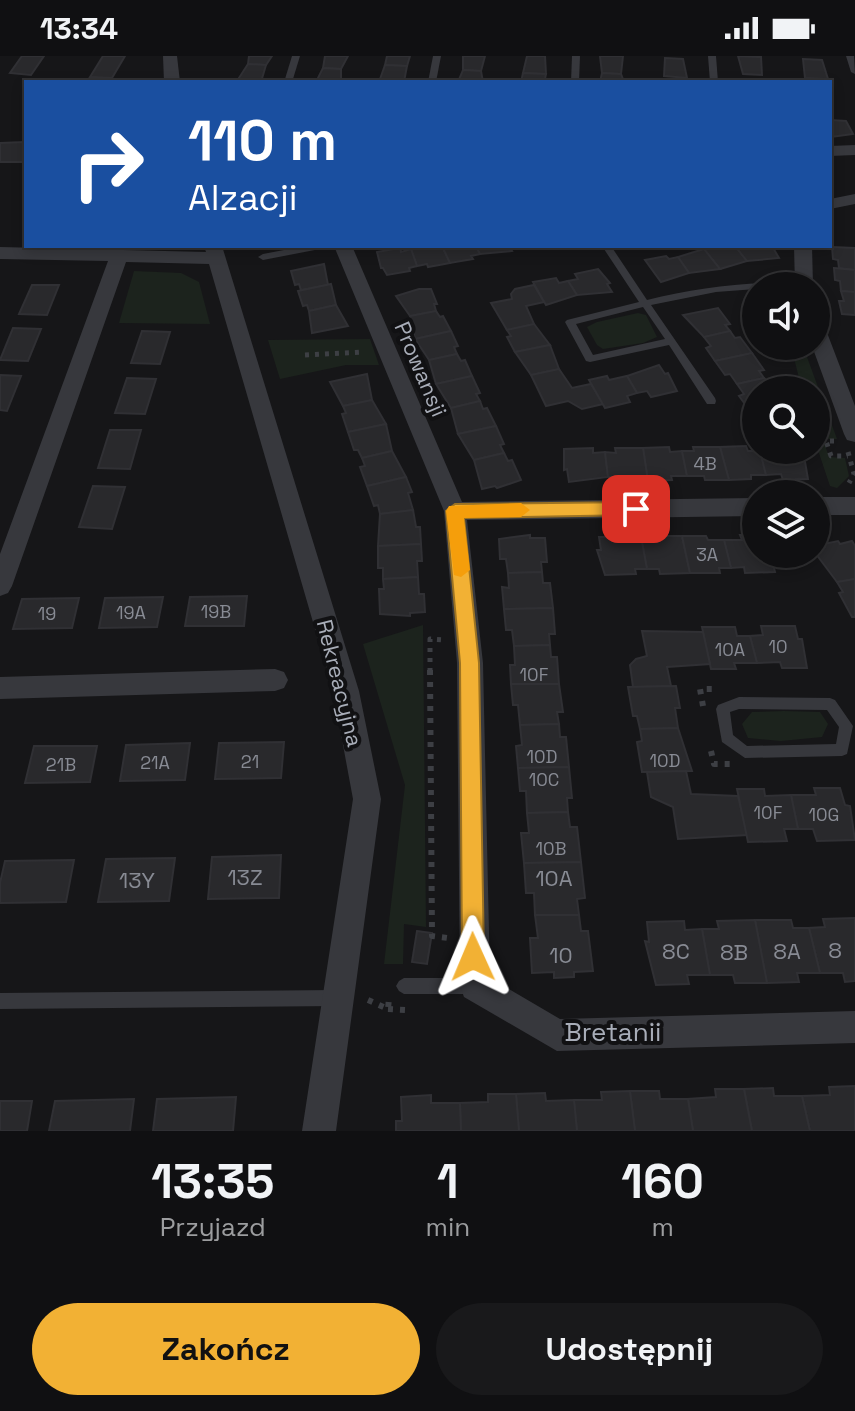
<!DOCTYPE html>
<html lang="pl">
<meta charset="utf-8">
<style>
body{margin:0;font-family:"Space Grotesk",sans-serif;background:#19191b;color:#f1f3f6;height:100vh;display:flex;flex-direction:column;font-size:30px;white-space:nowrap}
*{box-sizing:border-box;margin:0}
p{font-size:26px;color:#9c9d9f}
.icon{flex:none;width:44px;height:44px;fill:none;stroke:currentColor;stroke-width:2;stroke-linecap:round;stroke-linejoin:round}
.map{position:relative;height:1075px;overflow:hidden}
.panel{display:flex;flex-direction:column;background:#101012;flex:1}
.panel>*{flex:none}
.top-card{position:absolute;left:24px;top:24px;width:808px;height:168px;border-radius:0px;box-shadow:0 4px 12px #0003,0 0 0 2px #303032;background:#1a4fa0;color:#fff;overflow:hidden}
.controls{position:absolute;left:742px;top:216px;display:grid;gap:16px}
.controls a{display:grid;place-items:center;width:88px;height:88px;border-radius:50%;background:#101012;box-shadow:0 4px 12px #0003,0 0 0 2px #303032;font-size:40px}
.pin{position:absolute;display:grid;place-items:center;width:68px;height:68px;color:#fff;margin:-34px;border-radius:16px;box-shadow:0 4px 12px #0006}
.me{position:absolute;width:88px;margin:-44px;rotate:359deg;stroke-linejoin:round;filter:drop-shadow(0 0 6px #0008)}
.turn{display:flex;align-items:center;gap:28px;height:168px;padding:0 32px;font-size:36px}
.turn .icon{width:104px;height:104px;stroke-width:2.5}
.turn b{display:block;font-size:56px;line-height:68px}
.eta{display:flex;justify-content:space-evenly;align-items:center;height:136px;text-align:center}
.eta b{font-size:48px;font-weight:700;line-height:56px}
.cta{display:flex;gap:16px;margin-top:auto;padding:16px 32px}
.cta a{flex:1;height:92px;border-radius:48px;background:#f2b134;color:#111;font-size:32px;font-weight:700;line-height:92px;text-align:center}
.cta a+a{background:#19191b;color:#f1f3f6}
.status{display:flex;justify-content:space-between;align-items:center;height:56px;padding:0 40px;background:#101012;direction:ltr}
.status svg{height:22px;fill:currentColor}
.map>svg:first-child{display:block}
.green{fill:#1c231d}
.building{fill:#29292c;stroke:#303034;stroke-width:2}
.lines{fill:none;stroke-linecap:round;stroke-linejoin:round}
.path-far2{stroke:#3d3f44;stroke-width:4;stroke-dasharray:3 4;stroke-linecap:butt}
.path-far1{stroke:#3d3f44;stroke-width:5;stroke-dasharray:4 6;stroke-linecap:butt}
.path{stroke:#3d3f44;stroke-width:6;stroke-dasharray:5 7;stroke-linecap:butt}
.service{fill:#37383d;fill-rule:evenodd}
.minor{fill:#37383d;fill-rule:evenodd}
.route{fill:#f2b134;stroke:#9d7322;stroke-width:2}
.slow{fill:#f59e0b}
.labels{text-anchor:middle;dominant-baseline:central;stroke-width:8;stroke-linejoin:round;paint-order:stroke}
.number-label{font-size:18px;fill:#888b94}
.street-label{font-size:22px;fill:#a8adb8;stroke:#111113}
.near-number-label{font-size:22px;fill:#888b94}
.near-street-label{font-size:26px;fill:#a8adb8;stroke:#111113}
</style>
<div class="status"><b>13:34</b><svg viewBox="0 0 49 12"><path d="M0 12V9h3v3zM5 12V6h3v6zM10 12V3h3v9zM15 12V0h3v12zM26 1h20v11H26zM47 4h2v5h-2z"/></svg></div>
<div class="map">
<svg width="855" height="1075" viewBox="0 0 855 1075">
<rect width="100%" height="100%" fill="#161618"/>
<!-- green -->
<g class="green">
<path d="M134,215L181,217L199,226L210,268L119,267Z"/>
<path d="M638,257L646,259L657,281L643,287L603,293L597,289L587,271L597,266Z"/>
<path d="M370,283L379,309H346L280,323L268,284Z"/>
<path d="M791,290H803L837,383H823L829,401L845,402L849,420L837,432L830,430L816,388V334H802Z"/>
<path d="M423,569L426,871L404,868L403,908H384L405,729L363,588Z"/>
<path d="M784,655L820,656L828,668L822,681L781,685L748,682L742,668L752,656Z"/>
</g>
<!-- building -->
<g class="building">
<path d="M22,0H44L31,19L10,17Z"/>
<path d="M103,0H125L112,22L90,21Z"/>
<path d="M249,0H272L266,9L248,8Z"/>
<path d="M325,0H348L341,13L323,12Z"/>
<path d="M387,0H410L407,10L385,9Z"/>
<path d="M463,0H485L481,15L463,14Z"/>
<path d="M527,0H545L546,18L523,17Z"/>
<path d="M600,0H623L621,18L602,17Z"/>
<path d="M738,0L761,1L762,19L743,18Z"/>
<path d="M665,2L683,3L687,22L664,20Z"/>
<path d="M803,3L822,4L828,23L805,22Z"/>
<path d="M248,8L266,9L261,26L237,25Z"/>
<path d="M385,9L407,10L404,26H379Z"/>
<path d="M323,12L341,13V26H316Z"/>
<path d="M463,14L481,15L483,26H458Z"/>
<path d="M523,17L546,18L545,23L544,26H521Z"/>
<path d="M602,17L621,18L624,26H600Z"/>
<path d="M830,64L846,65L853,78L830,81Z"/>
<path d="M24,86L26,106H0V87Z"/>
<path d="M422,190H442L450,207L428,211L427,208L417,210L411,193Z"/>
<path d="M442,190H476L480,198L471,200L473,203L450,207Z"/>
<path d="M476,190H509L512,195L480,198Z"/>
<path d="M718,190H735L747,205L720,213L704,193Z"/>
<path d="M735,190H772L779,202L747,205Z"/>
<path d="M832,191L855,192V214L839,212L838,204L833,203Z"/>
<path d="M400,192L401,196L411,193L417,210L409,212L410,215L387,219L383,212H381L377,196Z"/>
<path d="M704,193L720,213L689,217L678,201Z"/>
<path d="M666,200L669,203L678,201L689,217L661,226L645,204Z"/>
<path d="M324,208L328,229L301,234L299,228L295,229L291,215Z"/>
<path d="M834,212L855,214V236L841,235L840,225L835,224Z"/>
<path d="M598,213L610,227L607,228L612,236L577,239L568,225L578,223L575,218Z"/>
<path d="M556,222L559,227L568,225L577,239L546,249L533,226Z"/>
<path d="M331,228L336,249L309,255L307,249L303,250L298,235Z"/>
<path d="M32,229H59L47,259L19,258Z"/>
<path d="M534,229L544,246L526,250L534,268L507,274L491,247L512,243L511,238L515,233Z"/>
<path d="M419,233H431L437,248H434L436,255L410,260L396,240Z"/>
<path d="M841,235L855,236V259L842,258L839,245H844Z"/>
<path d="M336,249L348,270L312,277L309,255Z"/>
<path d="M718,252L730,268L725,269L730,275L704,281L683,259Z"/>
<path d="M436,255L440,261L443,260L451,275L415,283L410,260Z"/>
<path d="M534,268L550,289L515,296L507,281L511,280L507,274Z"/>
<path d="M13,272L41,273L28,305L0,304Z"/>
<path d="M142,275L170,276L160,308L131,307Z"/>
<path d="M451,275L458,290L454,291L457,298L429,304L415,283Z"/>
<path d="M730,275L735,282L740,281L752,297L715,305L706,292L711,290L704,281Z"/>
<path d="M550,289L559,313L531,319L515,296Z"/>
<path d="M752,297L764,314L759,315L764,322L737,328L730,318L725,319L715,305Z"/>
<path d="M457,298L461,305L465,304L472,320L436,328L429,304Z"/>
<path d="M659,309L665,318L668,317L677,335L651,341L647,335L637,337L627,320Z"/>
<path d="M559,313L572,332L591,328L603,348L582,353L568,345L546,350L531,319Z"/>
<path d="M367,318L372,344L343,350L330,326Z"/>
<path d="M0,319L21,320L7,355L0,354Z"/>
<path d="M472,320L480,337L476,338L480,345L451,352L436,328Z"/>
<path d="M607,320L609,324L627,320L637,337L627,340L630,346L605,352L589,324Z"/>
<path d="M127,322L156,323L145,358L115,357Z"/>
<path d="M764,322L779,334H756V354L750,355L739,340L744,338L737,328Z"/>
<path d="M372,344L386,368L348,376L342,358L346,357L343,350Z"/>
<path d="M480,345L483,353L487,352L496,370L458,378L451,352Z"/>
<path d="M386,368L392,395L362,402L358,394H354L348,376Z"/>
<path d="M496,370L504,388L500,389L504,397L474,404L458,378Z"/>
<path d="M110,374H141L130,413L98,412Z"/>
<path d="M746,390L748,395H760L766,419H751V423L729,424L720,391Z"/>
<path d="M669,391L670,396L682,395L687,420H671L672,424L648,425L643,392Z"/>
<path d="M693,391H720L729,424H705L704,420H687L682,395H694Z"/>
<path d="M593,392V397L605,396L608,421L569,426L567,413L564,414V393Z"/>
<path d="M615,392H643L648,425H626L625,421H608L605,396L616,397Z"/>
<path d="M798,394L800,401L804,400L808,423L783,424L781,418L766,419L760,395Z"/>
<path d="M392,395L406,421L367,430L360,411L365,410L362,402Z"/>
<path d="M504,397L508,405L512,404L521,424L497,432L495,430L482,433L474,404Z"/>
<path d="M406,421L412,436L408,437L413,454L380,458L378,449L374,450L367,430Z"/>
<path d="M93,430L125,431L112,473L79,471Z"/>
<path d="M413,454L416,471H420L421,488L378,490L380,458Z"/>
<path d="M530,479V482H545L547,506H541L542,516L508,517L506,503H500L499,483Z"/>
<path d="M740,479H756V498H775L776,504H772L775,516L745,517L744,511L731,512L724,484H742Z"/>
<path d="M658,480H682L690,517L660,518L659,513H647L642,486L659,485Z"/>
<path d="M682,480H706L708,484H724L731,512H719L720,517H690Z"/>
<path d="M599,481H625V486H642L647,513H635L636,518L605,519L597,494H601Z"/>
<path d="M838,485L840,488L852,485L855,490V523L837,526L816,498V493L825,491L824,488Z"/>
<path d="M421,488L422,505H417L418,521L383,523V512H378V490Z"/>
<path d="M542,516L543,527H550L553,552L504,553L502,531L509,532L508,517Z"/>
<path d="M418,521L419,538H424L425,556L410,557V560L380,558L379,533H384L383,523Z"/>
<path d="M855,523V561H852L839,537L843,536L837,526Z"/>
<path d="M247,540L244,570H185L190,541Z"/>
<path d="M163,541L157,571L99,572L105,542Z"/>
<path d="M79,542L72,572L13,573L22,543Z"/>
<path d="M553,552L555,578H549L550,589L514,590L512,574H506L504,553Z"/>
<path d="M761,570H795L798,583H802L807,612H782L780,606L757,607L750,580L763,579Z"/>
<path d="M702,571H735L737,580H750L757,607H734L736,613H711Z"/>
<path d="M642,575L703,576L710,608L667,611L671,630L633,631L630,609L636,603L647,600Z"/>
<path d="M550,589L551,601H557L559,628H511L510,609H515L514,590Z"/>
<path d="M511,628H559L563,656H557L559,668L520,669L518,649H513Z"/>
<path d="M676,630L680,652H675L678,672L640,673L637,660H633L628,631Z"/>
<path d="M559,668L560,681H566L569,711L518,712L516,690L522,689L520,669Z"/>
<path d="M678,672L692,715L642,716L637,686L642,685L640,673Z"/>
<path d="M284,686L281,722L215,723L219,687Z"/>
<path d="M190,687L185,724L120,725L126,689Z"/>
<path d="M34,690H97L90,726L25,727Z"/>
<path d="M569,711L572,742H567L568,756L527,757L526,735H520L518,712Z"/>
<path d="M686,715L691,738L738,740L747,779L678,783L673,751L651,741L647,716Z"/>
<path d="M814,732H840L845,749L850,750L855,784L817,785L813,773H798L791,739H816Z"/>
<path d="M737,733H764L765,740L791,739L798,773H784L787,785L748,786Z"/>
<path d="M568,756L570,771H577L581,806L524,807L521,777H529L527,757Z"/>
<path d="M281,799L279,842L208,843L212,801Z"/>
<path d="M175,802L169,845L98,846L106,803Z"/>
<path d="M74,804L66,846L0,847V827L5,805Z"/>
<path d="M581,806L585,842L577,843L579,859H535L534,837H526L524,807Z"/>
<path d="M535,859H579L581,875H588L593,915L574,916V921L554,922V916L532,917L530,882H538Z"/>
<path d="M855,862V925L845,926L843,917H820L809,872L825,871L823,863Z"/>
<path d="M755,864H791L793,872H809L820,917H797L799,926L767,927Z"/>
<path d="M755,864L767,927H735L733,919H710L702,873H719L717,865Z"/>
<path d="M684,865L685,874L702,873L710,919H687L689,928L656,929L645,885L649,886L647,866Z"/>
<path d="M417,875L432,877L427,908L412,906Z"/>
<path d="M855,1030V1075H810L802,1040L830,1039L829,1031Z"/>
<path d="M773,1032L774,1040H802L810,1075H752L744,1033Z"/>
<path d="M715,1033H744L752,1075H693L688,1043L716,1041Z"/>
<path d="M630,1035H659L660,1043H688L693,1075H635Z"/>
<path d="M630,1035L635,1075H577L574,1044H602L601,1036Z"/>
<path d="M545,1037L546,1045L574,1044L577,1075H519L516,1038Z"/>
<path d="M488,1038H516L519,1075H461L460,1047L488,1046Z"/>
<path d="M431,1039V1047H460L461,1075H396V1065H402L401,1041Z"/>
<path d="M236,1041L233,1075H153L157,1043Z"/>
<path d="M134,1043L130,1075H49L55,1045Z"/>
<path d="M0,1045H32L27,1075H0Z"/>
</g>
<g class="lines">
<!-- path-far2 -->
<path class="path-far2" d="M830,125L831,117L836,114"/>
<!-- path-far1 -->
<g class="path-far1">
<path d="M305,299L364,296"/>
<path d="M834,385H826L831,400H848"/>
<path d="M848,396L854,418L849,427"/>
<path d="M430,616V583L443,584"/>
</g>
<!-- path -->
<g class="path">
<path d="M430,614L432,880L448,882"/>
<path d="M703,650L700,633H717"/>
<path d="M711,695L714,708H730"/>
<path d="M368,944L388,953L389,942"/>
<path d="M388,953L407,954"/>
</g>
<!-- service -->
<g class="service">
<path d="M292,0H300L293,23L289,25L285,23Z"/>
<path d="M433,0H441L436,26H428Z"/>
<path d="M572,0H580L579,26H571Z"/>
<path d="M708,0H716L718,26H710Z"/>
<path d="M846,0H854L855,18L851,16Z"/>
<path d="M305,190H324L320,193L263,204L258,201L263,198Z"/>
<path d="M602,190H611L647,244C699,231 751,225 804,227L809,230H756V233L716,236L651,249L715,342L716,345L715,348H707L669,289L590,306L586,305L565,266L567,264L639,246ZM643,251L665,283L593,299L576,268Z"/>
<path d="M739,641L830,642L835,644L853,670L847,698L842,700L745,702L722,686L716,653L718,649ZM739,653L827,654L839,671L836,688L747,690L733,679L730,656Z"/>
<path d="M404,922H475L480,925L483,930L480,935L475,938H404L399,935L396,930L399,925Z"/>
<path d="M337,934L342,937L345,942L342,947L337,950L0,953V937Z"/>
</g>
<!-- minor -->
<g class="minor">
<path d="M163,0H177L180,26H164Z"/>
<path d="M855,89V99L830,100V90Z"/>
<path d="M855,138V148L830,153V143Z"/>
<path d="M204,190H222L359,635L381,743L336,1075H302L353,743L333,635L209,208L126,206L12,530L8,537L0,540V498L108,205L0,203V191L206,196Z"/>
<path d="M334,190H352L462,446L756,442V460L467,464L483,607L490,922L560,963L855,955V987L557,995L464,941L460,930L457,607L444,455Z"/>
<path d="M794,190H812L813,230H795Z"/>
<path d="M816,267L826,274L855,350V386L847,384L844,378L812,290H816Z"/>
<rect x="816" y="441" width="39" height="18"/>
<path d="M275,613L284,616L288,624L284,632L275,635L0,643V621Z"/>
</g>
</g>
<!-- route -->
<path class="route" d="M636,446L645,453L636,459L464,462L479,607L484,901L481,909L473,912L465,909L462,901L460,607L446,455L455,448Z"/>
<!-- slow -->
<path class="slow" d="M521,447L530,454L521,461L464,462L470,514L461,521L454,519L446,455L449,450Z"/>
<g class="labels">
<!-- number labels -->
<g class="number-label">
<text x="705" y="407">4B</text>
<text x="707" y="498">3A</text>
<text x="216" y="555">19B</text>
<text x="131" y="556">19A</text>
<text x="47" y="557">19</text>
<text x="778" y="590">10</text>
<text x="730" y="593">10A</text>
<text x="534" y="618">10F</text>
<text x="542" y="700">10D</text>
<text x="665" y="704">10D</text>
<text x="250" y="705">21</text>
<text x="155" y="706">21A</text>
<text x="61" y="708">21B</text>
<text x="544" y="723">10C</text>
<text x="768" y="756">10F</text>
<text x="824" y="758">10G</text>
<text x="551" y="792">10B</text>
</g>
<!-- street labels -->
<g class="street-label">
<text transform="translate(421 313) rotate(67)">Prowansji</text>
<text transform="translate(340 627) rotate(76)">Rekreacyjna</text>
</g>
<!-- near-number labels -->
<g class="near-number-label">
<text x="245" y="821">13Z</text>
<text x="554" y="822">10A</text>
<text x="137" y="824">13Y</text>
<text x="835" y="894">8</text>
<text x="676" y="895">8C</text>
<text x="787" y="895">8A</text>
<text x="734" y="896">8B</text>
<text x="561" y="899">10</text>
</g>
<!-- near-street labels -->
<g class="near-street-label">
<text x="613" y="976">Bretanii</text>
</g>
</g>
</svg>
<div class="controls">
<a><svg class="icon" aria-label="sound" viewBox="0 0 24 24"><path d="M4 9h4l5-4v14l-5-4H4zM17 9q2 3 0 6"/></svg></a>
<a><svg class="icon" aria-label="search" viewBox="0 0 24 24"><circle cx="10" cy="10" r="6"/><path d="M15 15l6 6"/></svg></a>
<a><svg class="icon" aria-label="layers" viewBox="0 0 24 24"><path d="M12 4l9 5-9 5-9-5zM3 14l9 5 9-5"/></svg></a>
</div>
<div class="pin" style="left:636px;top:453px;background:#d93025"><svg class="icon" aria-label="arrive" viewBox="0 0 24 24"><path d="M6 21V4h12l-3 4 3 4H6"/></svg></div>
<svg class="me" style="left:473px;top:901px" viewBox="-20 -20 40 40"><path d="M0-17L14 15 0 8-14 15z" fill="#f2b134" stroke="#fff" stroke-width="4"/></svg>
<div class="top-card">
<div class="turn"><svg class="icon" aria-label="right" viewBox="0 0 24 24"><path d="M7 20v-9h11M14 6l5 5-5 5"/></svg><div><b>110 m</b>Alzacji</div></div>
</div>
</div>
<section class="panel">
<div class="eta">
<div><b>13:35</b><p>Przyjazd</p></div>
<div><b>1</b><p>min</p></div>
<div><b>160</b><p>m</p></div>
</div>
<div class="cta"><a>Zakończ</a><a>Udostępnij</a></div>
</section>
